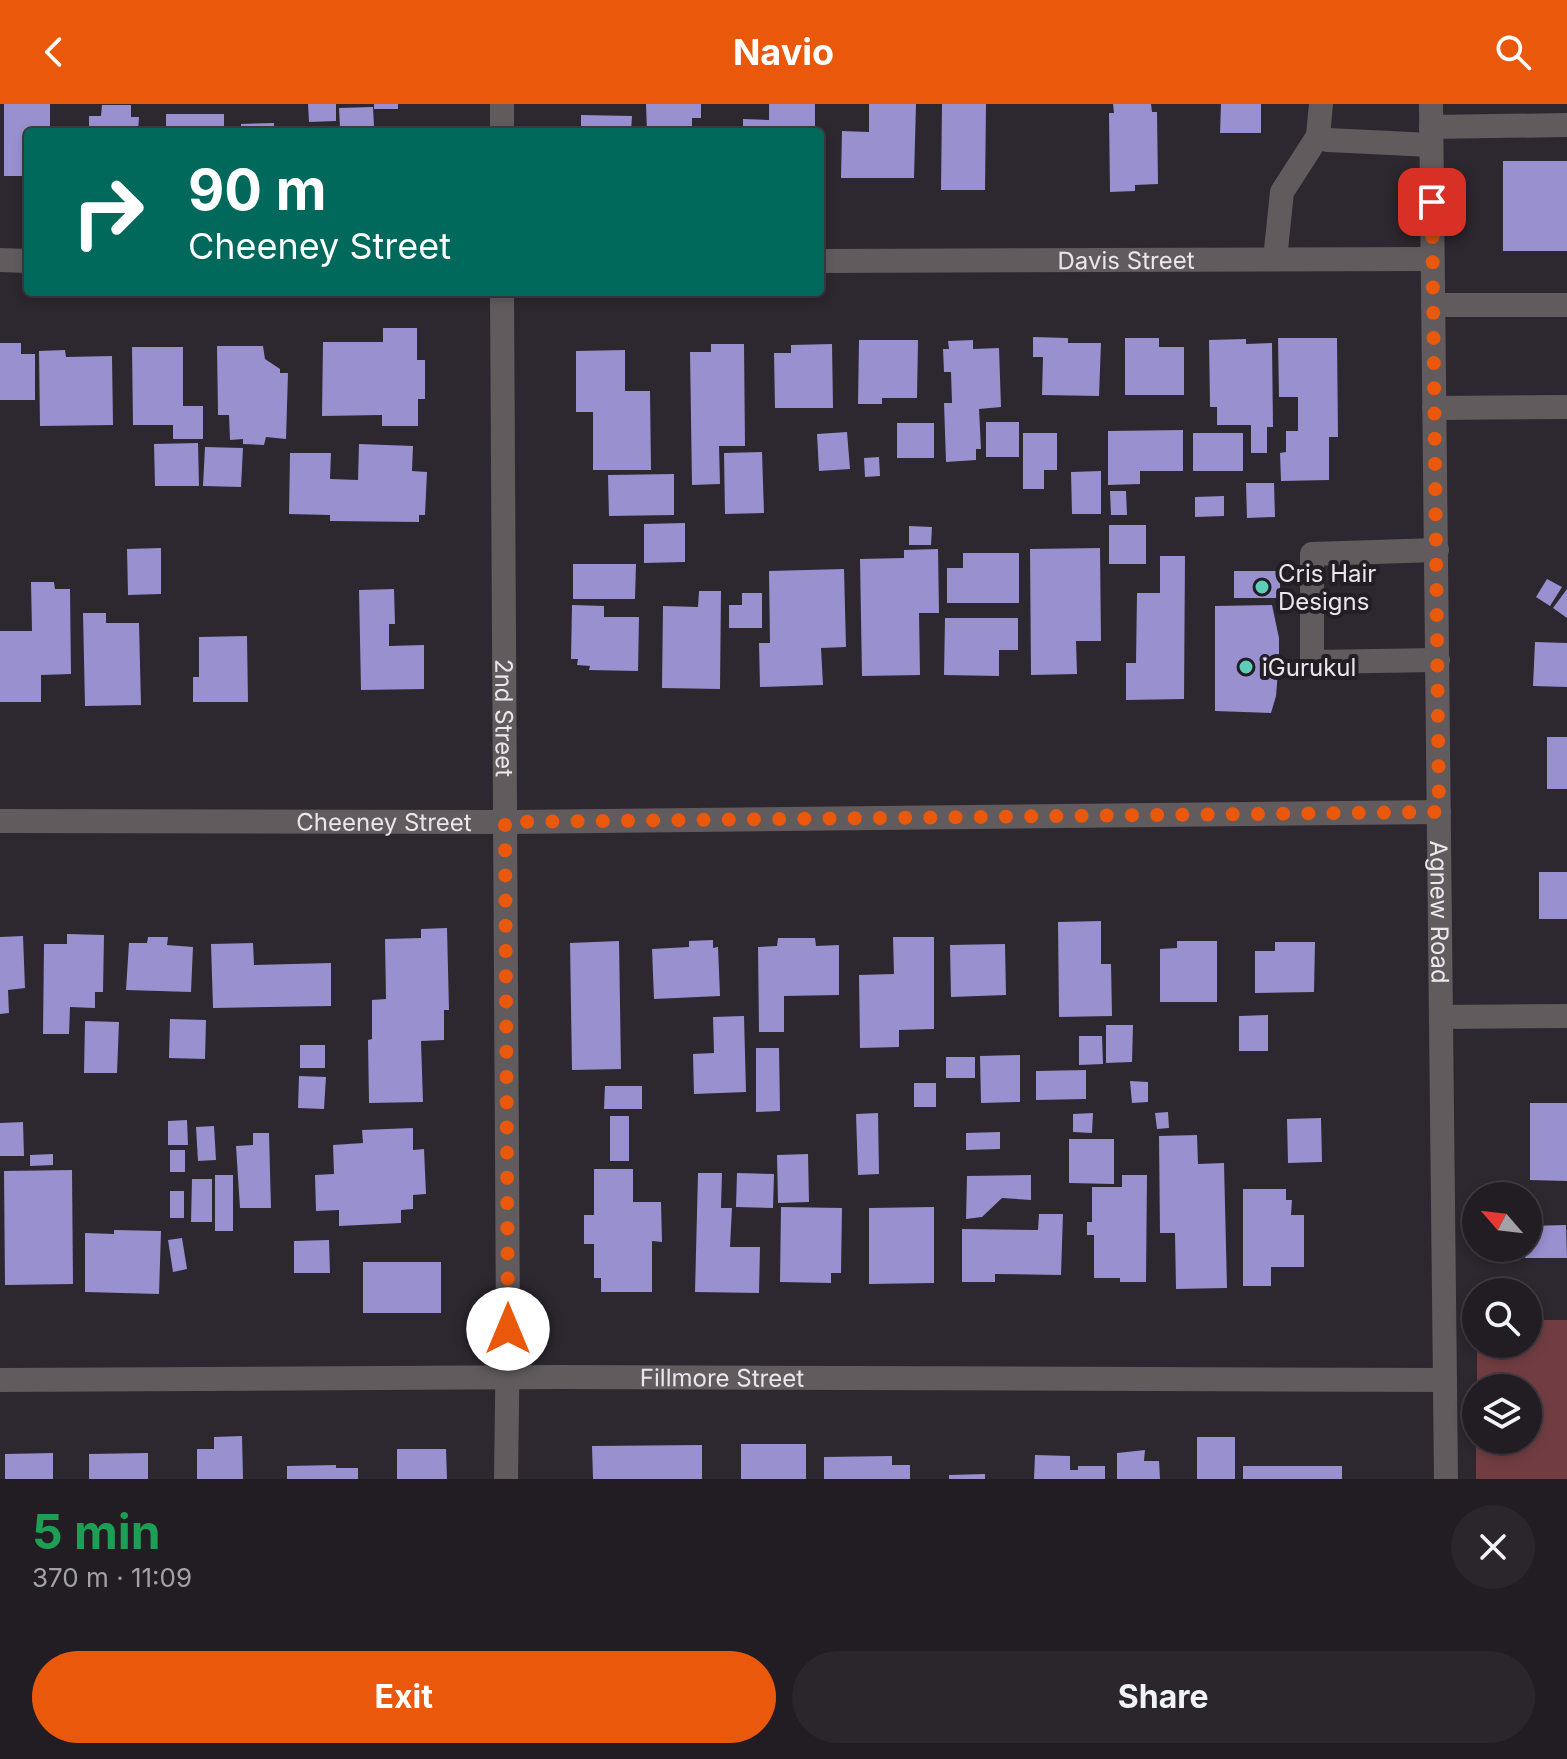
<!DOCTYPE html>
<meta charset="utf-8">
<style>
body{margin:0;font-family:Inter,sans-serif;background:#2a262b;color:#f1f3f6;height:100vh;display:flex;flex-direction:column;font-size:30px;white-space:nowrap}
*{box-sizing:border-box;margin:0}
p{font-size:26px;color:#a2a2a6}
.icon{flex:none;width:44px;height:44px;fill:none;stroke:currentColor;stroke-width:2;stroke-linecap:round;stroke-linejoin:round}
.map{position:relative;height:1375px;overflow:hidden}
.side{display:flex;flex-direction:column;background:#221d23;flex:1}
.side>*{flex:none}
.top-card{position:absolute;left:24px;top:24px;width:800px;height:168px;border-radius:8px;box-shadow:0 4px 12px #0003,0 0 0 2px #3f3b41;background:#00695c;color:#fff;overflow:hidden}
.needle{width:52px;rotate:298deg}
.buttons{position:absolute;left:1462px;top:1078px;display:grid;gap:16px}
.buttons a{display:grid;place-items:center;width:80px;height:80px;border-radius:50%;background:#221d23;box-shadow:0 4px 12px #0003,0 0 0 2px #3f3b41;font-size:40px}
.pin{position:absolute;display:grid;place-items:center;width:68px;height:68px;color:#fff;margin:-34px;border-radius:16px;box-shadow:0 4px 12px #0006}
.me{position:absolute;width:88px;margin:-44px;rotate:0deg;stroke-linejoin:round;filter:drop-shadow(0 0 6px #0008)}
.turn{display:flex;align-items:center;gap:28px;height:168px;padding:0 32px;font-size:36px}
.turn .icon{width:104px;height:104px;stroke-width:2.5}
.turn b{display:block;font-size:56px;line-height:68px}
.round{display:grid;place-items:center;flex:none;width:84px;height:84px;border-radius:42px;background:#2a262b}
.overview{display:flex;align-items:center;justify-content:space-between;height:136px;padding:0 32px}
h1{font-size:48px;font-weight:700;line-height:60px;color:#1e9e55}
.button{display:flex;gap:16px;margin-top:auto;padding:16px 32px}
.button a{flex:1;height:92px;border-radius:48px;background:#ea580c;color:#fff;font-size:32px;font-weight:700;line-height:92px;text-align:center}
.button a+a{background:#2a262b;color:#f1f3f6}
header{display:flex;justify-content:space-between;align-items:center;height:104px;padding:0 32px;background:#ea580c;color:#fff;font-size:36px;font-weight:700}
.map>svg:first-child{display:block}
.green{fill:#713d42}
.building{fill:#9990cf}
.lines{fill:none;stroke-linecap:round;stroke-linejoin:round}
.minor{stroke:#615b5e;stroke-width:24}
.route{stroke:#ea580c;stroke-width:14;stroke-dasharray:0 25.2}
.poi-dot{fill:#5eceb8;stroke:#231d25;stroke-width:3}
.labels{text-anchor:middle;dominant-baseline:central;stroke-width:8;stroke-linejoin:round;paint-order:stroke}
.street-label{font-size:24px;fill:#eae6ec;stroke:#231d25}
.poi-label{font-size:24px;fill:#eae6ec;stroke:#231d25;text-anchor:start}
</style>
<header><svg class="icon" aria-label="back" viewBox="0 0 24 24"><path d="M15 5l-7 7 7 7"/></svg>Navio<svg class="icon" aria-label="search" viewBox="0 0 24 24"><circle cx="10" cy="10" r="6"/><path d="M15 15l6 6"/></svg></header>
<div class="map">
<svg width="1567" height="1375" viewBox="0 0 1567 1375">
<rect width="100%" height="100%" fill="#2d272f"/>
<!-- green -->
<path class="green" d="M1528,1216H1567V1375H1476V1336H1528V1284H1477V1240H1528Z"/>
<!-- building -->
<g class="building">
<path d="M4,0H50V28H28V72H4Z"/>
<path d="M308,0H336V17L309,18Z"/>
<rect x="374" y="0" width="24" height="5"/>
<path d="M646,0H701V14H692V28H647Z"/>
<path d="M769,0H815V28H743V15L769,16Z"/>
<path d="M869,0H916L914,74H841L842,27L869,28Z"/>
<path d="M942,0H986L985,86H941Z"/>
<path d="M1113,0H1151L1152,8H1157L1158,80L1135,81V87L1110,88L1109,9H1114Z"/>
<path d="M1221,0H1261V29H1220Z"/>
<path d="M102,1H131V13H139L138,28H89V12H101Z"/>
<path d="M373,3L374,22L340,24L339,4Z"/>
<rect x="166" y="10" width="58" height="18"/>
<path d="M581,11L632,12L631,28H581Z"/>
<path d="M274,19V28H241V20Z"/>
<rect x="1503" y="57" width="64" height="90"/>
<path d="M383,224H417V256H425V295H418V322H382V311L322,312L323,238H383Z"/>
<path d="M1033,233L1068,234V239H1101L1099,292L1042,291L1043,253H1033Z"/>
<path d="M1125,234H1159V243H1184V291H1125Z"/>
<path d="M1278,234H1337L1338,333H1329V376L1281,377L1280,349L1286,348V327H1298V293H1279Z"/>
<path d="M1246,235V240L1272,239L1273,323H1267V349H1251V321H1217V303H1210L1209,236Z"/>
<path d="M859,236H918L917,294H882V300H858Z"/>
<path d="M973,236V245L999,244L1001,303L979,305L981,345H976V356L946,358L944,299H952L951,268H944L943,245H949L948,237Z"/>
<path d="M0,239H21V250H35V296H0Z"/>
<path d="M711,240H744L745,342H719L720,380L692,381L690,248H711Z"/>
<path d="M832,240L833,304H775L774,249H791V241Z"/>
<path d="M217,242H263L265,255L280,265V269H288L286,335L266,333L264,341L243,340V335L230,336L229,311H218Z"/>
<path d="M132,243H183V302H203V335H173V321H133Z"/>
<path d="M65,246L66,253L112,252L113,321L40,322L39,247Z"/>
<path d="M625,246V287H650L651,366H593V308H576V247Z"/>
<rect x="986" y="318" width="33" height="35"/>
<rect x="897" y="319" width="37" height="35"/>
<path d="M1183,326V367H1140V380L1108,381V327Z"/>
<path d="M847,328L850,365L819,367L817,330Z"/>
<path d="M1023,329H1057V366H1044V385H1023Z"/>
<rect x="1193" y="329" width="50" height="38"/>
<path d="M198,339L199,382H155L154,340Z"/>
<path d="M359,340L413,342L412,367L427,368L425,411H419V418L330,417V411L289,410L290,349H331L330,375L358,376Z"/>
<path d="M205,343L243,344L241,383L203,382Z"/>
<path d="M762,348L764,409L725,410L724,349Z"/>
<path d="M879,353L880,372L865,373L864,354Z"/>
<path d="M1101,367V410H1072L1071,368Z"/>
<path d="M674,370V411L609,412L608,371Z"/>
<path d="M1246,379H1274L1275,413L1247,414Z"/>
<path d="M1110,387H1126L1127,411H1111Z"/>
<path d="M1224,392V412L1195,413V393Z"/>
<path d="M685,419V458L644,459V420Z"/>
<rect x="1109" y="421" width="37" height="39"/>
<path d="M909,422L932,423L931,441H909Z"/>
<path d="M161,444V490L128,491L127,445Z"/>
<path d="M1100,444L1101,537H1076L1077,570L1031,571L1030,445Z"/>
<path d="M938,445L939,509H919L920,571L862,572L860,455L904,454V446Z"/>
<path d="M963,449H1019V499H947V464H963Z"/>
<path d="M1160,452H1185L1184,595L1126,596V559H1136L1137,489H1160Z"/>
<path d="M573,460H636L635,495H573Z"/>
<path d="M844,465L846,543L821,544L823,581L760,583L759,539H770L769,467Z"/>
<rect x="1234" y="467" width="46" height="27"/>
<path d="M1547,475L1562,483L1550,502L1536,493Z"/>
<path d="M31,478H54L55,485H70L71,570L41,571V598H0V527H32Z"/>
<path d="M394,485L395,520H389V542L424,541V585L361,586L359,486Z"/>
<path d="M1567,485V514L1553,504Z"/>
<path d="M699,487H721L720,585L662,584L663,502L698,503Z"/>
<path d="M742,489H762V524H729V501H742Z"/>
<path d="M572,501L604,502V513H639L638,567L589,566L590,562L577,561L578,555H571Z"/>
<path d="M1272,501L1279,534V555L1276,592L1271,609L1215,607V502Z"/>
<path d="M83,509H106V519H139L141,601L85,602Z"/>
<path d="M945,514H1018V546H999V572L944,571Z"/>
<path d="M247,532L248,598H193V573H199V533Z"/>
<path d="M1535,538L1567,539V583L1533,582Z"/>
<rect x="1547" y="633" width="20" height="52"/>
<rect x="1539" y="768" width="28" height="47"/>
<path d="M1101,817V860H1111L1112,912L1059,913L1058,818Z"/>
<path d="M447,824L449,906H444V936L421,937L423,998L369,999L368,936L372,935V896L386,895L385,835L421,834V825Z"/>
<path d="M67,830L104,831L103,888H95V904L70,903L69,930H43L44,840H67Z"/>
<path d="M23,832L25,884L8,886L9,909L0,910V833Z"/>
<path d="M148,833H168L167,841L193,843L191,888L126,886L129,839H147Z"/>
<path d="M893,833H934V925L899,926V943L860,944L859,871L894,870Z"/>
<path d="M778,834H815L816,842L839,841V891L784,892V928H759L758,843L777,842Z"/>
<path d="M713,836V844L718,843L720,892L654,895L652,845L689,843V837Z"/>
<path d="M619,837L621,965L572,966L570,839Z"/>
<path d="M1177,837H1217V898H1160V845L1177,844Z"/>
<path d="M1275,838H1315L1314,888L1255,889V847H1275Z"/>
<path d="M253,839L254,861L331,859V902L213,904L211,840Z"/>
<path d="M1005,840L1006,891L951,893L950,841Z"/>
<path d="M1268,911V947H1239V912Z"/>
<path d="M744,912L746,988L694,990L693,950L714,949L713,913Z"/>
<path d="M170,915L206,916L205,955L169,954Z"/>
<path d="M85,917L119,918L117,969H84Z"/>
<path d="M1106,921H1133L1132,958L1106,959Z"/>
<path d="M1079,932H1102L1103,960L1079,961Z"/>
<rect x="300" y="941" width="25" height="23"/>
<path d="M756,944H779L780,1007L756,1008Z"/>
<path d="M1020,951V998L981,999L980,952Z"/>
<rect x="946" y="953" width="29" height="21"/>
<path d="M1086,966V995L1036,996V967Z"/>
<path d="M299,972L326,973L324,1005L298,1004Z"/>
<path d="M1130,977L1148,978V998L1132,999Z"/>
<rect x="914" y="979" width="22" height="24"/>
<path d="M605,982H642V1005H604Z"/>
<path d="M1530,999H1567V1077L1530,1076Z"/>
<path d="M1168,1008L1169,1024L1157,1025L1155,1009Z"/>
<path d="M878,1009L879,1070L858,1071L856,1010Z"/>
<path d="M1093,1009L1092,1029L1073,1028V1010Z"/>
<rect x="610" y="1012" width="19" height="45"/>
<path d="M1321,1014L1322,1058L1288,1059L1287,1015Z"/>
<path d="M187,1016L188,1041H168V1017Z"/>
<path d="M23,1018L24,1052H0V1019Z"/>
<path d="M214,1022L216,1056L198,1057L196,1023Z"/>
<path d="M413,1024V1046L424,1045L426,1090L413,1091V1105L401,1106V1119L339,1122V1106L316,1107L315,1071L334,1070L333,1041L363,1039L362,1026Z"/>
<path d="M1000,1028V1045L966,1046V1029Z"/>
<path d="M253,1029H269L271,1104H240L236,1042L253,1041Z"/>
<path d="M1197,1031L1198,1060L1224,1059L1227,1184L1176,1185L1175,1129H1160L1159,1032Z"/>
<path d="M1069,1035H1114V1080L1069,1079Z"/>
<rect x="170" y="1046" width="15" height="22"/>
<path d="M53,1050V1061L30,1062V1051Z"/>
<path d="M808,1050L809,1098L778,1099L777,1051Z"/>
<path d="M594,1065H633V1098H661L662,1138L652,1137V1188H601V1174H594V1140H584V1111H594Z"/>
<path d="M72,1066L73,1180L5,1181L4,1067Z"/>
<path d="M698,1069H722L721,1104H732L730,1143H760L759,1189L695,1188Z"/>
<path d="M737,1069L774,1070L773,1104L736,1103Z"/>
<rect x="215" y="1071" width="18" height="56"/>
<path d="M1031,1071V1096L1002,1094L982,1113L966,1115L967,1072Z"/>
<path d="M1122,1071H1147L1146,1178H1120V1174H1094V1131H1087V1118H1092V1083H1122Z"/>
<path d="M192,1075H212V1118H191Z"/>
<path d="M1243,1085H1286V1096H1292L1291,1111H1304V1163H1271V1182H1243Z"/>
<rect x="170" y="1087" width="14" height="27"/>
<path d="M781,1103L842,1104L841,1169H831V1179L780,1178Z"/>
<path d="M934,1103V1179L869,1180V1104Z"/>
<path d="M1039,1110H1063L1061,1171L995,1170V1178H962V1125L1038,1126Z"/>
<path d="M1566,1121L1567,1154H1525L1528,1122Z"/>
<path d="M114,1126L161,1127L159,1190L85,1188V1129L114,1130Z"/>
<path d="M182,1134L187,1165L173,1168L168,1136Z"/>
<path d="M329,1136L330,1169H294V1137Z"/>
<rect x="363" y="1158" width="78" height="51"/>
<path d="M242,1332L243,1375H197V1345H214V1333Z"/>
<rect x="1197" y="1333" width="38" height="42"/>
<rect x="741" y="1340" width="65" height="35"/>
<path d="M702,1341V1375H593L592,1342Z"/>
<path d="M397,1345H446L447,1375H397Z"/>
<path d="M1145,1346L1144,1357H1159L1160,1375H1117V1349Z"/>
<path d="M53,1349V1375H5V1350Z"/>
<path d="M148,1349V1375H89V1350Z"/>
<path d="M1035,1351L1070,1352V1366H1078V1362H1105V1375H1034Z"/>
<path d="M892,1352V1361H910V1375H824V1353Z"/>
<path d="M336,1361V1364H358V1375H287V1362Z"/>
<rect x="1243" y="1362" width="99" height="13"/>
<path d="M985,1370V1375H949V1371Z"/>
</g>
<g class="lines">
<!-- minor -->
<g class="minor">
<path d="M502,0V28"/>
<path d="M1321,0L1318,32L1328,36L1431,41"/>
<path id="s1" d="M1431,0L1446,1375"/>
<path d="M1431,23L1567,21"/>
<path d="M1275,155L1282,88L1318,32"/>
<path d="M0,156L28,157"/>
<path id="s2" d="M820,157L1432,155"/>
<path id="s3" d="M502,188L508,1225L506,1375"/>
<path d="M1433,201H1567"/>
<path d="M1434,304L1567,303"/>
<path d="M1437,446L1312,450V558L1438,556"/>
<path id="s4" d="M0,717L505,718L1439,708"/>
<path d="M1442,913L1567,912"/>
<path id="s5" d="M0,1276L561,1273L1445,1276"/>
</g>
</g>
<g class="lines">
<!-- route -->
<path class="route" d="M508,1225L505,718L1439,708L1432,98"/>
</g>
<!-- markers -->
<g class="poi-dot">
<circle cx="1262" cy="483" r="8"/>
<circle cx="1246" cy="563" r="8"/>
</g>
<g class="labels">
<!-- street labels -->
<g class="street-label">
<text stroke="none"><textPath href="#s2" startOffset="306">Davis Street</textPath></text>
<text stroke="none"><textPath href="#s3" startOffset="426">2nd Street</textPath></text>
<text stroke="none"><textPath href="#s4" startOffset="384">Cheeney Street</textPath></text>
<text stroke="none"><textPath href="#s1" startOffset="808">Agnew Road</textPath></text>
<text stroke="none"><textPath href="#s5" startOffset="722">Fillmore Street</textPath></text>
</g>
<!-- poi labels -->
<g class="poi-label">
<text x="1278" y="469">Cris Hair<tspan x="1278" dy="28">Designs</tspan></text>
<text x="1262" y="563">iGurukul</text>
</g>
</g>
</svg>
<div class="buttons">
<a><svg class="needle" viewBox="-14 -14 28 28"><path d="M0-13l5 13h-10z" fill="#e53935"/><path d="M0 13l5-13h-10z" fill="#a2a2a6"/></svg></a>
<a><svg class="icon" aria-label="search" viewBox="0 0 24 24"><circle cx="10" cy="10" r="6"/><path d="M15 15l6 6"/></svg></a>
<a><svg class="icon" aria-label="layers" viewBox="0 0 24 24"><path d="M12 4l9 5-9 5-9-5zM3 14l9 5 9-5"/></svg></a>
</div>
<div class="pin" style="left:1432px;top:98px;background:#d93025"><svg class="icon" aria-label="arrive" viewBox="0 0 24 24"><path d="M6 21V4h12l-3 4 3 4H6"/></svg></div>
<svg class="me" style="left:508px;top:1225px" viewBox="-20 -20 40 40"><circle r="19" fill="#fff"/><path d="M0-13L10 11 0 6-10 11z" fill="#ea580c"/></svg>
<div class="top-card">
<div class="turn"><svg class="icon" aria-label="right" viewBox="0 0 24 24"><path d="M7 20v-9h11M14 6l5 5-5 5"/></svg><div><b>90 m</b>Cheeney Street</div></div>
</div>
</div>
<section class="side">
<div class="overview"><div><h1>5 min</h1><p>370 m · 11:09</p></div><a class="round"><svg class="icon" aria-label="close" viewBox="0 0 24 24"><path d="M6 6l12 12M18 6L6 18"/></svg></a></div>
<div class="button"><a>Exit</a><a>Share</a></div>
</section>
